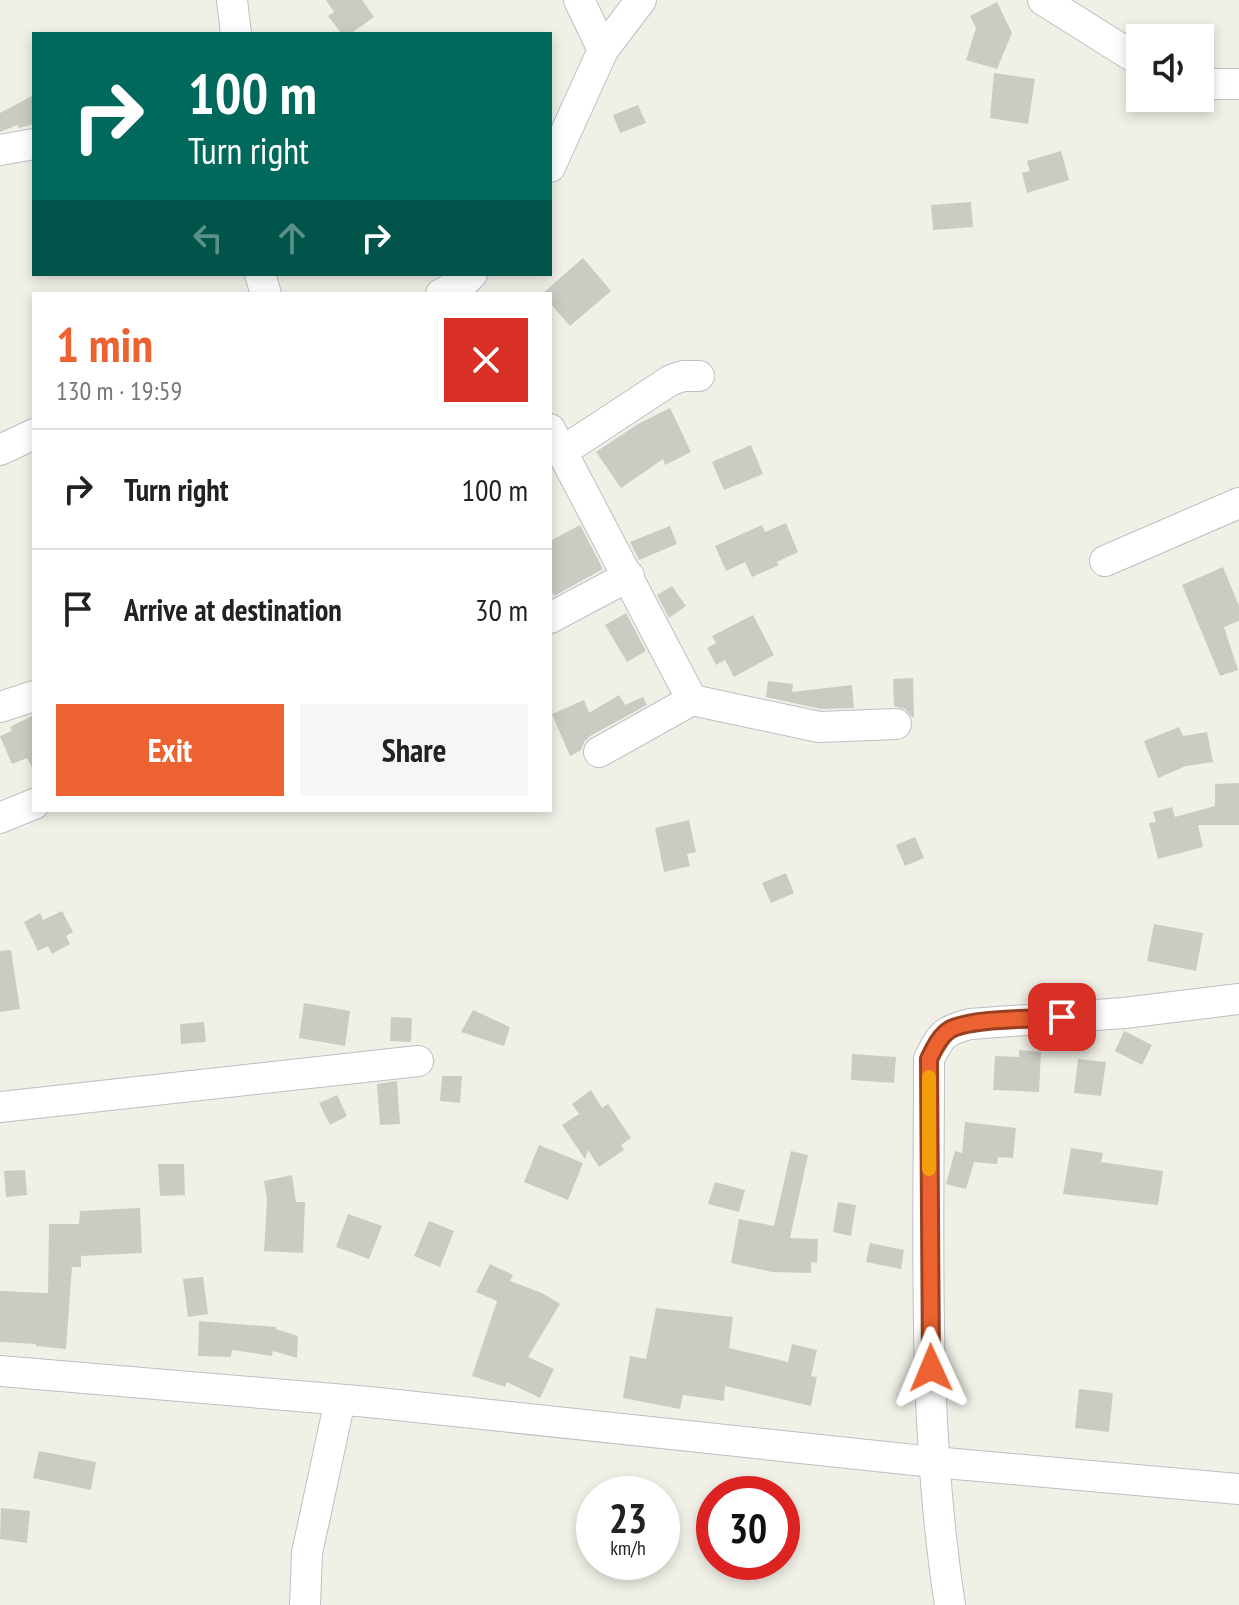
<!DOCTYPE html>
<meta charset="utf-8">
<style>
body{margin:0;font-family:"PT Sans Narrow",sans-serif;background:#f6f6f6;color:#222;height:100vh;display:flex;flex-direction:column;font-size:30px;white-space:nowrap}
*{box-sizing:border-box;margin:0}
p{font-size:26px;color:#767676}
.icon{flex:none;width:44px;height:44px;fill:none;stroke:currentColor;stroke-width:2;stroke-linecap:round;stroke-linejoin:round}
.map{position:relative;flex:1;overflow:hidden}
.side{position:absolute;left:32px;top:292px;width:520px;height:520px;display:flex;flex-direction:column;background:#fff;border-radius:0px;box-shadow:0 4px 12px #0003}
.side>*{flex:none}
.hud{position:absolute;left:32px;top:32px;width:520px;height:244px;border-radius:0px;box-shadow:0 4px 12px #0003;background:#00695c;color:#fff;overflow:hidden}
.controls{position:absolute;left:1126px;top:24px;display:grid;gap:16px}
.controls a{display:grid;place-items:center;width:88px;height:88px;border-radius:0px;background:#fff;box-shadow:0 4px 12px #0003;font-size:40px}
.speed{position:absolute;left:576px;top:1476px;display:flex;gap:16px;font-size:40px;font-weight:700;text-align:center}
.speed>*{display:grid;place-content:center;width:104px;height:104px;border-radius:50%;background:#fff;box-shadow:0 4px 12px #0003;line-height:1}
.speed small{font-size:20px;font-weight:400}
.speed .limit{border:12px solid #d22;background:#fff;color:#111}
.pin{position:absolute;display:grid;place-items:center;width:68px;height:68px;color:#fff;margin:-34px;border-radius:16px;box-shadow:0 4px 12px #0006}
.me{position:absolute;width:88px;margin:-44px;rotate:359deg;stroke-linejoin:round;filter:drop-shadow(0 0 6px #0008)}
.turn{display:flex;align-items:center;gap:28px;height:168px;padding:0 24px;font-size:36px}
.turn .icon{width:104px;height:104px;stroke-width:2.5}
.turn b{display:block;font-size:56px;line-height:68px}
.lanes{display:flex;align-items:center;height:76px;padding:0 24px;background:#0003;justify-content:center;gap:40px;direction:ltr}
.lanes .off{opacity:.35}
.round{display:grid;place-items:center;flex:none;width:84px;height:84px;border-radius:0px;background:#f6f6f6}
.summary{display:flex;align-items:center;justify-content:space-between;height:136px;padding:0 24px}
h1{font-size:48px;font-weight:800;line-height:60px;color:#ec6331}
.primary-button{display:flex;gap:16px;margin-top:auto;padding:16px 24px}
.primary-button a{flex:1;height:92px;border-radius:0px;background:#ec6331;color:#fff;font-size:32px;font-weight:800;line-height:92px;text-align:center}
.primary-button a+a{background:#f6f6f6;color:#222}
ul{padding:0;list-style:none}
li{display:flex;align-items:center;gap:24px;height:120px;padding:0 24px;border-top:2px solid #e0e0e0}
li div{flex:1}
li b{display:block;font-size:30px}
li em{font-style:normal}
.map>svg:first-child{display:block}
.building{fill:#cccbc3}
.lines{fill:none;stroke-linecap:round;stroke-linejoin:round}
.minor-casing{stroke:#bebfc5;stroke-width:32}
.minor{stroke:#fff;stroke-width:30}
.route-casing{stroke:#994020;stroke-width:20}
.route{stroke:#ec6331;stroke-width:14}
.slow{stroke:#f59e0b;stroke-width:14}
</style>
<div class="map">
<svg width="1239" height="1605" viewBox="0 0 1239 1605">
<rect width="100%" height="100%" fill="#f1f0e7"/>
<!-- building -->
<g class="building">
<path d="M326,0H362L374,17L350,34H342L328,16L334,12Z"/>
<path d="M997,2L1012,33L997,69L966,60L976,28L970,16Z"/>
<path d="M994,73L1035,79L1028,124L990,118Z"/>
<path d="M34,95V124L19,128L17,125L0,132V113Z"/>
<path d="M638,105L646,123L620,133L613,115Z"/>
<path d="M1061,151L1069,180L1027,193L1022,173L1030,171L1027,161Z"/>
<path d="M971,202L973,227L933,230L931,205Z"/>
<path d="M583,258L611,291L570,326L550,303V294H542Z"/>
<path d="M670,408L691,452L665,465L663,459L621,488L596,452L638,424Z"/>
<path d="M751,445L763,474L724,490L712,462Z"/>
<path d="M786,523L798,552L777,562L779,565L752,577L745,562L726,571L715,546L762,525L765,532Z"/>
<path d="M580,525L603,569L554,596L550,589V541Z"/>
<path d="M670,526L677,544L639,560L630,542Z"/>
<path d="M1223,567L1239,606V621L1224,627L1238,670L1220,676L1182,585Z"/>
<path d="M672,586L686,606L669,618L657,595Z"/>
<path d="M626,613L646,651L627,662L605,625Z"/>
<path d="M753,615L774,655L734,677L725,660L716,665L707,648L716,643L712,636Z"/>
<path d="M913,678L914,717H912L905,709L894,706L893,679Z"/>
<path d="M768,681L793,684L792,692L852,685L854,708L821,709L766,697Z"/>
<path d="M619,695L625,705L643,697L647,705L590,736L584,742L581,750L570,756L552,714L584,700L589,713Z"/>
<path d="M34,715V771L27,758L12,764L0,736L12,731L10,727Z"/>
<path d="M1179,727L1183,736L1207,732L1213,762L1186,766L1158,778L1144,741Z"/>
<path d="M1239,783V825H1198L1203,847L1158,859L1149,823L1156,822L1153,812L1172,807L1175,817L1215,806V784Z"/>
<path d="M689,820L696,852L687,854L690,866L664,872L655,828Z"/>
<path d="M915,837L924,858L905,866L896,845Z"/>
<path d="M786,873L794,893L771,903L762,883Z"/>
<path d="M62,911L73,932L66,936L70,944L52,954L48,946L38,951L24,922L40,913L43,920Z"/>
<path d="M1154,924L1203,933L1196,971L1147,961Z"/>
<path d="M11,950L20,1009L0,1012V951Z"/>
<path d="M304,1003L350,1011L345,1046L299,1038Z"/>
<path d="M473,1010L510,1027L504,1046L461,1032Z"/>
<path d="M391,1017L412,1018L411,1042L390,1041Z"/>
<path d="M204,1022L206,1042L181,1044L180,1024Z"/>
<path d="M1124,1031L1152,1045L1142,1065L1115,1051Z"/>
<path d="M1019,1050L1041,1052L1039,1092L993,1090L995,1056L1019,1057Z"/>
<path d="M852,1054L896,1057L894,1083L851,1080Z"/>
<path d="M1078,1059L1106,1062L1101,1096L1074,1093Z"/>
<path d="M442,1076H462L460,1103L440,1101Z"/>
<path d="M397,1081L400,1124L380,1125L377,1084Z"/>
<path d="M591,1090L602,1108L608,1104L631,1138L621,1145L624,1150L599,1167L588,1150L585,1159L562,1125L579,1114L572,1104Z"/>
<path d="M337,1095L347,1116L330,1125L319,1103Z"/>
<path d="M965,1122L1016,1128L1013,1158L998,1157L997,1164L974,1162L966,1189L946,1184L955,1151L962,1153Z"/>
<path d="M539,1145L583,1163L568,1200L524,1182Z"/>
<path d="M1071,1148L1103,1153L1101,1162L1163,1171L1158,1205L1063,1194Z"/>
<path d="M791,1151L808,1155L790,1238L818,1239L817,1263L811,1262V1273L772,1272L731,1263L739,1219L774,1226Z"/>
<path d="M158,1164H184L185,1195L160,1196Z"/>
<path d="M25,1170L27,1195L6,1197L4,1171Z"/>
<path d="M292,1175L296,1202H305L303,1253L264,1251L267,1200L264,1181Z"/>
<path d="M715,1182L745,1190L739,1212L708,1204Z"/>
<path d="M838,1202L856,1205L851,1236L833,1232Z"/>
<path d="M140,1208L142,1253L81,1256V1267H72L66,1349L36,1346V1344L0,1342V1291L48,1293L49,1224H79L80,1211Z"/>
<path d="M348,1214L382,1226L369,1259L336,1247Z"/>
<path d="M429,1221L454,1231L440,1267L414,1256Z"/>
<path d="M870,1243L904,1250L901,1269L866,1262Z"/>
<path d="M490,1264L513,1275L510,1281L542,1293L560,1304L528,1357L554,1369L540,1398L507,1382L505,1387L472,1376L497,1301L476,1292Z"/>
<path d="M203,1277L208,1314L188,1317L183,1279Z"/>
<path d="M656,1308L733,1317L729,1348L788,1362L792,1344L817,1350L811,1376L817,1377L811,1406L725,1386L724,1401L683,1395L680,1409L623,1398L630,1356L646,1359Z"/>
<path d="M199,1321L276,1327V1329L298,1336L297,1358L273,1351L272,1356L232,1350L231,1357L198,1356Z"/>
<path d="M1079,1389L1113,1393L1109,1432L1075,1428Z"/>
<path d="M39,1451L96,1462L91,1490L33,1478Z"/>
<path d="M1,1508L30,1511L27,1543L0,1539Z"/>
</g>
<g class="lines">
<defs>
<g id="minor">
<path d="M232,0L236,34"/>
<path d="M579,0L603,50"/>
<path d="M1043,0L1140,61"/>
<path d="M1200,84H1239"/>
<path d="M0,150L34,144"/>
<path d="M550,167L603,50L641,0"/>
<path d="M260,274L266,294"/>
<path d="M441,294L465,281L472,274"/>
<path d="M550,429L692,700L599,752"/>
<path d="M0,450L34,434"/>
<path d="M563,451L671,380L683,376H699"/>
<path d="M1105,561L1239,503"/>
<path d="M550,618L629,576"/>
<path d="M692,700L819,727L896,724"/>
<path d="M0,707L34,696"/>
<path d="M0,818L34,804"/>
<path d="M0,1107L418,1061"/>
<path d="M0,1371L369,1402L933,1462L1239,1489"/>
<path d="M305,1605L307,1553L340,1400"/>
<path d="M950,1605C922,1425 929,1241 929,1059C941,1035 943,1031 970,1024L1124,1013L1239,999"/>
</g>
</defs>
<!-- minor casing -->
<use href="#minor" class="minor-casing"/>
<!-- minor -->
<use href="#minor" class="minor"/>
</g>
<g class="lines">
<defs>
<path id="route" d="M931,1368L929,1059C934,1049 940,1035 951,1029C973,1018 1035,1019 1062,1017"/>
</defs>
<!-- route casing -->
<use href="#route" class="route-casing"/>
<!-- route -->
<use href="#route" class="route"/>
<!-- slow -->
<path class="slow" d="M929,1169V1077"/>
</g>
</svg>
<div class="controls">
<a><svg class="icon" aria-label="sound" viewBox="0 0 24 24"><path d="M4 9h4l5-4v14l-5-4H4zM17 9q2 3 0 6"/></svg></a>
</div>
<div class="speed"><div>23<small>km/h</small></div><div class="limit">30</div></div>
<div class="pin" style="left:1062px;top:1017px;background:#d93025"><svg class="icon" aria-label="arrive" viewBox="0 0 24 24"><path d="M6 21V4h12l-3 4 3 4H6"/></svg></div>
<svg class="me" style="left:931px;top:1368px" viewBox="-20 -20 40 40"><path d="M0-17L14 15 0 8-14 15z" fill="#ec6331" stroke="#fff" stroke-width="4"/></svg>
<div class="hud">
<div class="turn"><svg class="icon" aria-label="right" viewBox="0 0 24 24"><path d="M7 20v-9h11M14 6l5 5-5 5"/></svg><div><b>100 m</b>Turn right</div></div>
<div class="lanes"><svg class="icon off" aria-label="left" viewBox="0 0 24 24"><path d="M17 20v-9H6M10 6l-5 5 5 5"/></svg><svg class="icon off" aria-label="ahead" viewBox="0 0 24 24"><path d="M12 20V5M6 11l6-6 6 6"/></svg><svg class="icon" aria-label="right" viewBox="0 0 24 24"><path d="M7 20v-9h11M14 6l5 5-5 5"/></svg></div>
</div>
<section class="side">
<div class="summary"><div><h1>1 min</h1><p>130 m · 19:59</p></div><a class="round" style="background:#d93025;color:#fff"><svg class="icon" aria-label="close" viewBox="0 0 24 24"><path d="M6 6l12 12M18 6L6 18"/></svg></a></div>
<ul>
<li><svg class="icon" aria-label="right" viewBox="0 0 24 24"><path d="M7 20v-9h11M14 6l5 5-5 5"/></svg><div><b>Turn right</b></div><em>100 m</em></li>
<li><svg class="icon" aria-label="arrive" viewBox="0 0 24 24"><path d="M6 21V4h12l-3 4 3 4H6"/></svg><div><b>Arrive at destination</b></div><em>30 m</em></li>
</ul>
<div class="primary-button"><a>Exit</a><a>Share</a></div>
</section>
</div>
